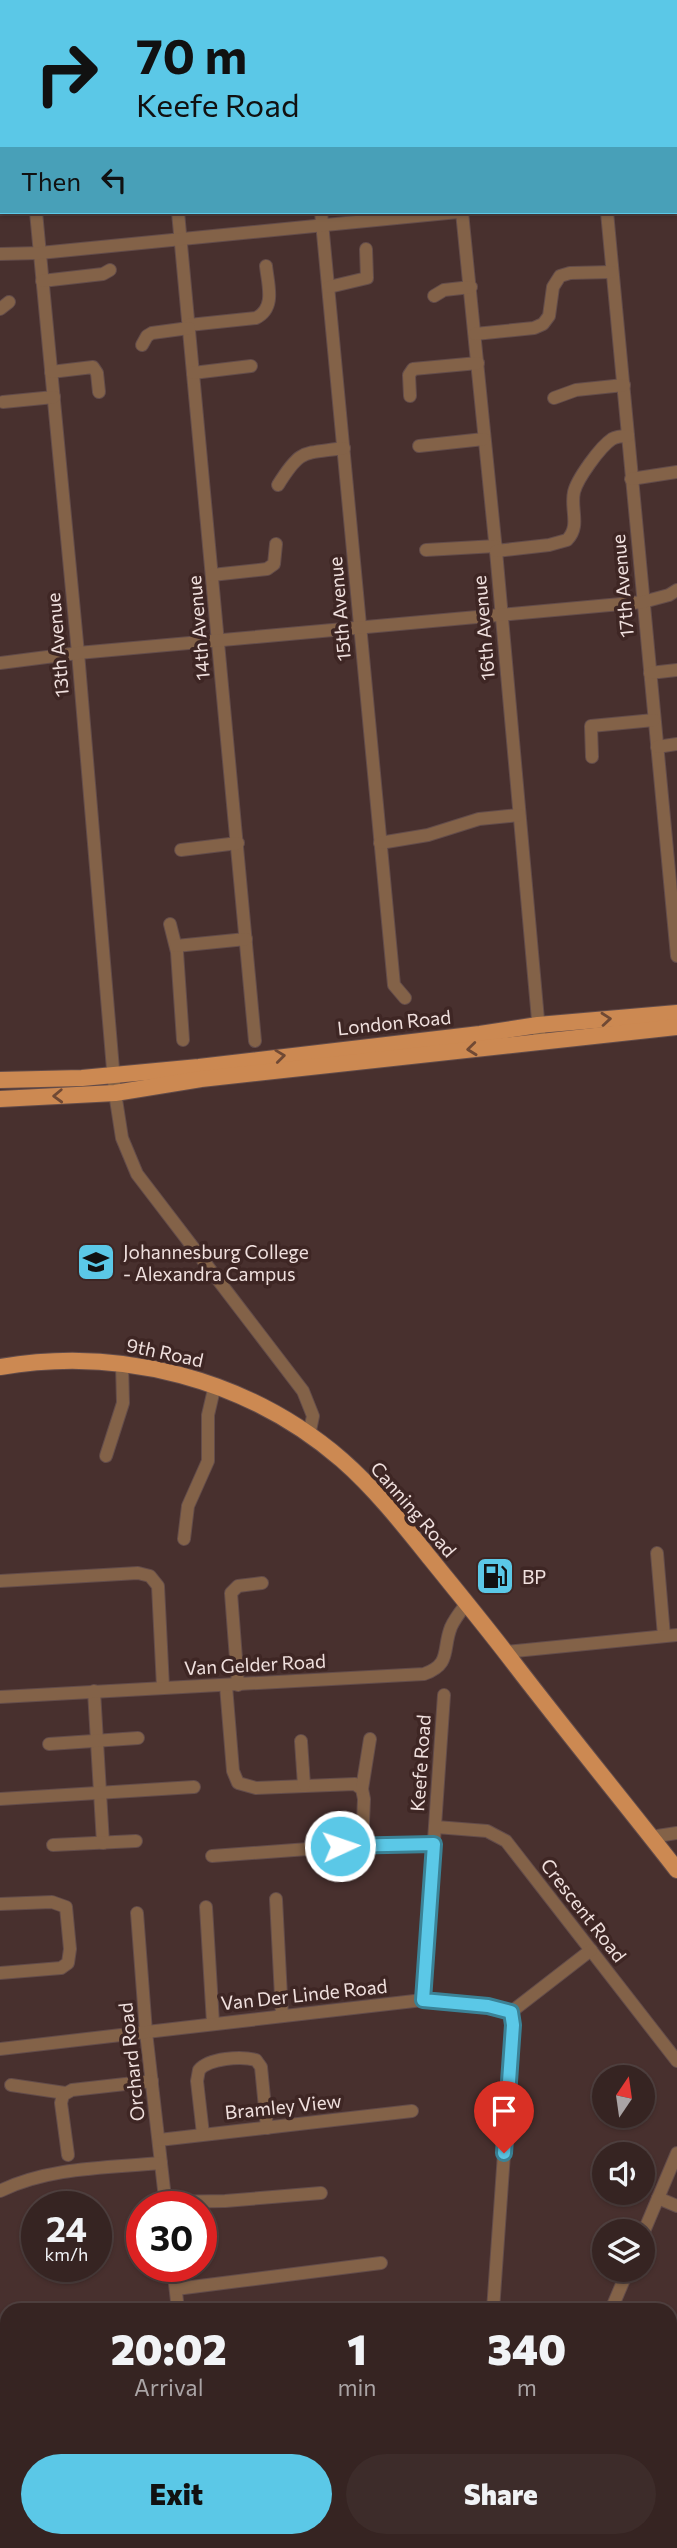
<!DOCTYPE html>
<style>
body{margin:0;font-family:Commissioner,sans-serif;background:#3d2c2a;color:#f1f3f6;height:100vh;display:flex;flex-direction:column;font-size:26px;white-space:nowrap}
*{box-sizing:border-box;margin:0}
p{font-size:23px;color:#aaa4a5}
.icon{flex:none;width:38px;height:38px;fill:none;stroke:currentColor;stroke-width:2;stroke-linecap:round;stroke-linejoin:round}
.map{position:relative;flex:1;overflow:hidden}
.drawer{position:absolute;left:0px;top:2303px;width:677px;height:245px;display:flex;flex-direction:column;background:#362422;border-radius:21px 21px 0 0;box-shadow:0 2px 5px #0004,0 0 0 2px #504140}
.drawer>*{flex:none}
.hud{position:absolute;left:0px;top:0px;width:677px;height:214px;box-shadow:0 2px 5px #0004,0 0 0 2px #504140;background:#5bc8e7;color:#111;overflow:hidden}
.needle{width:46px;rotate:13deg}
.fabs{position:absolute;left:592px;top:2065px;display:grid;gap:14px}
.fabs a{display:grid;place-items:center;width:63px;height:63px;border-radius:50%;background:#362422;box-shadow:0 2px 5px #0004,0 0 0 2px #504140;font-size:35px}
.speed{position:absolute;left:21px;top:2191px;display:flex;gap:14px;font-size:35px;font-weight:700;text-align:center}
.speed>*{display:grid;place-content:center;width:91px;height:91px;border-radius:50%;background:#362422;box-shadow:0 2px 5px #0004,0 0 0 2px #504140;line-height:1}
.speed small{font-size:18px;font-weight:400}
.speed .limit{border:10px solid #d22;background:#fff;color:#111}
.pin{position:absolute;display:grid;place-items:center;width:60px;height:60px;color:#fff;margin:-72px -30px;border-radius:50% 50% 50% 0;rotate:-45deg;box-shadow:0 0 7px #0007}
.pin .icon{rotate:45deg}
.me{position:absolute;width:77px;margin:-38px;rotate:87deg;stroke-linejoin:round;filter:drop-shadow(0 0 5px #0008)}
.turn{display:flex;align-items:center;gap:24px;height:147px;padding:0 21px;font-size:32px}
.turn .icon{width:91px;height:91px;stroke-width:2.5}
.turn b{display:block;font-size:49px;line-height:60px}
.then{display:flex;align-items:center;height:66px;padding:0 21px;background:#0003;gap:14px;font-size:26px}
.eta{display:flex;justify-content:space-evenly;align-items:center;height:119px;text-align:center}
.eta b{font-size:42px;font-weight:800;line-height:49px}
.cta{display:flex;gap:14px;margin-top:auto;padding:14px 21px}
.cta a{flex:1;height:80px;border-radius:42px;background:#5bc8e7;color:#111;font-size:28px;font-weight:800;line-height:80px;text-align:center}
.cta a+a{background:#3d2c2a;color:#f1f3f6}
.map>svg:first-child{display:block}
.green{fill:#5e5126}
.forest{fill:#6c5d2e}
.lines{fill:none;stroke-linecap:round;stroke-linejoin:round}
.stream{stroke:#94759d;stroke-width:2.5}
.minor-casing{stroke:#634c4a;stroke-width:14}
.major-casing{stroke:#634c4a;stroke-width:18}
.minor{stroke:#836248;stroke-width:12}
.major{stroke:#cc8952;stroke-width:16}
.oneway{stroke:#704934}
.route-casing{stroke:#3b8296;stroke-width:18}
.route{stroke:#5bc8e7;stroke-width:12}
.labels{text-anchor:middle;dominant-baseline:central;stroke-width:7;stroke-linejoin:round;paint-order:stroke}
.street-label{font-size:19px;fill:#f0e0de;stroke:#3e2624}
.poi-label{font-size:19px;fill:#f0e0de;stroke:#3e2624;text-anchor:start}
</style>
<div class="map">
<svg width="677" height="2548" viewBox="0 0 677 2548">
<rect width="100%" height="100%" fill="#48302e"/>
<!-- green -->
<path class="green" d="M229,2541H397L424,2548H259Z"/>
<!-- forest -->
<g class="forest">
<path d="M7,2407V2469L0,2466V2408Z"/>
<path d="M35,2541H103L110,2548H34Z"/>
</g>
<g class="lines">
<!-- stream -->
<g class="stream">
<path d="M0,2450L7,2449"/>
<path d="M670,2535L677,2536"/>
<path d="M309,2541L314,2548"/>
<path d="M575,2548L583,2541"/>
</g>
<defs>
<g id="minor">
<path d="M302,0V2"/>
<path d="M443,0V2"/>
<path d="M586,0V2"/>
<path d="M197,2L219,0"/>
<path d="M676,194H677"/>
<path d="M36,212L78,653L115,1093L122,1138L137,1174L303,1391L313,1416L309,1435"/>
<path d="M178,212L255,1041"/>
<path d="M321,212L394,985L405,998"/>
<path d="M462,212L496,551L540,1042"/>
<path d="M607,212L677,956"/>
<path d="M0,254L40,253L458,212"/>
<path d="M42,281L103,274L110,270"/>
<path d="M329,287L367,278L366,249"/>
<path d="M434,296L444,290L471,287"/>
<path d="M0,309L9,302"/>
<path d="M189,325L256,318C276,308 268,285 266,266"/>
<path d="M475,334L534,328L543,324L549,316L553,287L560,276L570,273L612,272"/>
<path d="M142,345L147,336L152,333L189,328"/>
<path d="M51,372L93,367L97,373L99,392"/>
<path d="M193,373L251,366"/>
<path d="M410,396L409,375L413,369L478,363"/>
<path d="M554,398L576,390L624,385"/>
<path d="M3,402L54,397"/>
<path d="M419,446L484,439"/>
<path d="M631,479L677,472"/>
<path d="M278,485C301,448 303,454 344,448"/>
<path d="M426,550L496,546"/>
<path d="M496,551L549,545L567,540C581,526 570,509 574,492C577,479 600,447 612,439C617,436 623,436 628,436"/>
<path d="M212,575L267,569L274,564L276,544"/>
<path d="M0,663L78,653L643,602L669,595L677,590"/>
<path d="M650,673L677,670"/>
<path d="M657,747L677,744"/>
<path d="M592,757L591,726L654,720"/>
<path d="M380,843L428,835L479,819L519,815"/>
<path d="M181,850L238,843"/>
<path d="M170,924L177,952L183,1040"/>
<path d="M176,946L246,939"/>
<path d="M106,1456L123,1403L122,1364"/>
<path d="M184,1539L188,1506L208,1461V1415L215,1385"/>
<path d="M657,1553L664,1636"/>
<path d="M0,1581L138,1573L150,1576L158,1586L163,1687"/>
<path d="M506,1652L677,1635"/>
<path d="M238,1685L231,1593L238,1586L262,1583"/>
<path d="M226,1686L233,1771L238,1783L256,1788L355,1784L362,1789L364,1799L362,1845"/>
<path d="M94,1691L103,1843"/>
<path d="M0,1697L424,1674C452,1664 442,1649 451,1627C455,1618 461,1611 467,1603"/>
<path d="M301,1741L304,1785"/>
<path d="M49,1744L138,1738"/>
<path d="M362,1789L370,1739"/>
<path d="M0,1799L194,1787"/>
<path d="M436,1827L487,1831L506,1841L677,2061"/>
<path d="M651,1837L677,1833"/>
<path d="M53,1845L136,1841"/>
<path d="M212,1856L362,1845L434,1844"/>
<path d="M276,1899L282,2016"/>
<path d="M0,1904L52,1902L66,1907L70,1949L68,1963L61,1968L0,1973"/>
<path d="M206,1907L213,2023"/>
<path d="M137,1913L146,2032L166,2207"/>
<path d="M423,2000L444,1695"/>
<path d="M0,2049L423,2000L488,2006L511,2012L591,1950"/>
<path d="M11,2085L65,2093"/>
<path d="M203,2134L197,2081L199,2070C209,2058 241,2056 256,2060L261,2067L267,2128"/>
<path d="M159,2140L412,2111"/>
<path d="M68,2155L61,2103L63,2095L72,2090L152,2081"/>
<path d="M0,2191C49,2167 107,2168 161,2163"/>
<path d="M658,2198L677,2206"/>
<path d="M166,2202L225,2201L321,2193"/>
<path d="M642,2236L677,2153"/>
<path d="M173,2266L178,2310"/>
<path d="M176,2289L381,2263"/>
<path d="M493,2310L513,2026L511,2012"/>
<path d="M611,2310L628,2270"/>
<path d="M0,2371L7,2369"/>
<path d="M476,2548L477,2541"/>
</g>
<g id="major">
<path d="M0,1080L82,1078L199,1067L480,1034L538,1025L677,1013"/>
<path d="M0,1099L115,1093L201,1079L677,1027"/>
<path d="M0,1367C121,1346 248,1379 342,1460C375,1489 402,1523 430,1558C459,1594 488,1629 516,1666C569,1735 624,1802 677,1870"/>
</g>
</defs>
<!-- minor casing -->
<use href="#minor" class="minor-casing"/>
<!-- major casing -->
<use href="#major" class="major-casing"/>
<!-- minor -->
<use href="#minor" class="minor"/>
<!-- major -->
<use href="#major" class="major"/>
</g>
<!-- one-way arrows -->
<defs><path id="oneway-chevron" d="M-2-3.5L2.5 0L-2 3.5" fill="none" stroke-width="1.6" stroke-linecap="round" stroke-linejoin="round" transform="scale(1.75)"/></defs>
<g class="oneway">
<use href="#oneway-chevron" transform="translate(606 1019) rotate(-5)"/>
<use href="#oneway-chevron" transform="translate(472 1049) rotate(174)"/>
<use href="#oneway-chevron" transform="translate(280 1056) rotate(-7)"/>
<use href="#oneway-chevron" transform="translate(58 1096) rotate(178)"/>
</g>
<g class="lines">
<defs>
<path id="route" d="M340,1846L434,1844L423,2000L488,2006L511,2012L513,2025L504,2153"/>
</defs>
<!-- route casing -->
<use href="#route" class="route-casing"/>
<!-- route -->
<use href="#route" class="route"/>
</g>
<!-- icons -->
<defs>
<symbol id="university-square" viewBox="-11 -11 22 22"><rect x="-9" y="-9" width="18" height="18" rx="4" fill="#5bc8e7" stroke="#3e2624"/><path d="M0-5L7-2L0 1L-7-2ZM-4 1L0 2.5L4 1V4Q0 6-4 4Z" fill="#111"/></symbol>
<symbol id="fuel-square" viewBox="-11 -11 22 22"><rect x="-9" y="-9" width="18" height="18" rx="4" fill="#5bc8e7" stroke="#3e2624"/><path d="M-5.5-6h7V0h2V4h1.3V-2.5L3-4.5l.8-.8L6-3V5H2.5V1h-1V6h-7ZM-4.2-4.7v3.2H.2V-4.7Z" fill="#111"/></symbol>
</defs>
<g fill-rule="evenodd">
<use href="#university-square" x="74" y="1240" width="44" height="44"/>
<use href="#fuel-square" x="473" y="1554" width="44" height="44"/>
</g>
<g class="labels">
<!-- street labels -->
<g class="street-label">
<text transform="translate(622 586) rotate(-95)">17th Avenue</text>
<text transform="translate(339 609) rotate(-95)">15th Avenue</text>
<text transform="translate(198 628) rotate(-95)">14th Avenue</text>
<text transform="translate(483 628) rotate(-95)">16th Avenue</text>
<text transform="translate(57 645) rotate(-95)">13th Avenue</text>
<text transform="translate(394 1022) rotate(-6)">London Road</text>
<text transform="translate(165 1352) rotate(12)">9th Road</text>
<text transform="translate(414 1509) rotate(49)">Canning Road</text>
<text transform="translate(255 1664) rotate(-3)">Van Gelder Road</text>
<text transform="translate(420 1763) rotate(-86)">Keefe Road</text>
<text transform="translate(584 1910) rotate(52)">Crescent Road</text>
<text transform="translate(304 1994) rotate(-6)">Van Der Linde Road</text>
<text transform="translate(131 2062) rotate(-96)">Orchard Road</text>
<text transform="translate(283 2106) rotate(-6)">Bramley View</text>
</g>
<!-- poi labels -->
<g class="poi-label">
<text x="123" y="1251">Johannesburg College<tspan x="123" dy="22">- Alexandra Campus</tspan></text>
<text x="522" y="1576">BP</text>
</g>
</g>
</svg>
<div class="fabs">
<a><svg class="needle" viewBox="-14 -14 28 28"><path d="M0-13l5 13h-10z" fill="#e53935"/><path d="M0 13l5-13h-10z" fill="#aaa4a5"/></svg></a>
<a><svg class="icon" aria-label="sound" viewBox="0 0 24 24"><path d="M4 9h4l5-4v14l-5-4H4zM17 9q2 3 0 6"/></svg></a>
<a><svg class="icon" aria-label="layers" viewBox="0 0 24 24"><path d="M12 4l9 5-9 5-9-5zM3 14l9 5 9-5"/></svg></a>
</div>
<div class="speed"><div>24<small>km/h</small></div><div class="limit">30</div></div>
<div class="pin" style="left:504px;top:2153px;background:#d93025"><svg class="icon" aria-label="arrive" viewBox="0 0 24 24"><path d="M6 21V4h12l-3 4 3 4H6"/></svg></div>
<svg class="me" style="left:340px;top:1846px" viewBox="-20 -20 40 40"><circle r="17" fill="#5bc8e7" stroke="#fff" stroke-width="3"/><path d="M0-11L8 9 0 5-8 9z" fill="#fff"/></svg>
<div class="hud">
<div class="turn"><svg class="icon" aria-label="right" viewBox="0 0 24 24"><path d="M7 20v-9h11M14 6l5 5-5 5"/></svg><div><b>70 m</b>Keefe Road</div></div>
<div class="then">Then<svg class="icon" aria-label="left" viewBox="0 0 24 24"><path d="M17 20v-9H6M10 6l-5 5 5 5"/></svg></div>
</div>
<section class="drawer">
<div class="eta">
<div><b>20:02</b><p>Arrival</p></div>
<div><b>1</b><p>min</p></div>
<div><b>340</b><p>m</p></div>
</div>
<div class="cta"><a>Exit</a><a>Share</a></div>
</section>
</div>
